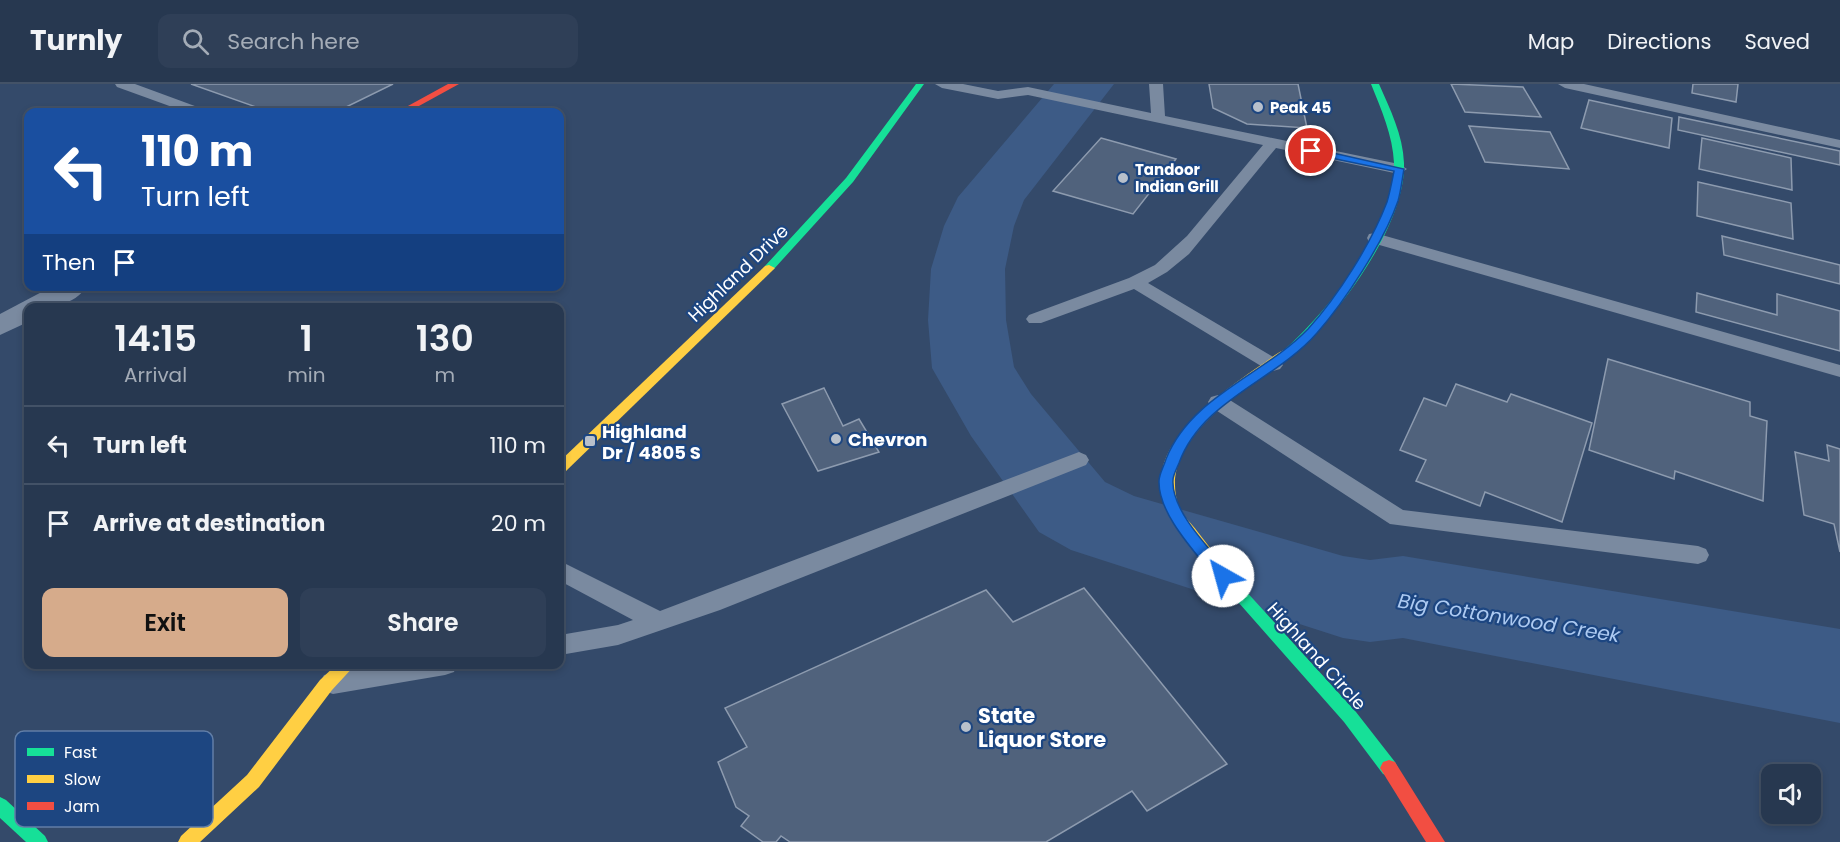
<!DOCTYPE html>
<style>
body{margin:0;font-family:Poppins,sans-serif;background:#2f3f57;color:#f1f3f6;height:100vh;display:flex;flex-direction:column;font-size:22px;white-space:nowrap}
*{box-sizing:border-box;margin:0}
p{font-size:20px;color:#a4acb7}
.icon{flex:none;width:33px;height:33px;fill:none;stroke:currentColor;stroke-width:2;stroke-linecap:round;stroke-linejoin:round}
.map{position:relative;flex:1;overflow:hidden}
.drawer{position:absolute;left:24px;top:219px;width:540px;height:366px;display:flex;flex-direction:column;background:#273850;border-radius:12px;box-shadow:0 3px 9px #0003,0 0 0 2px #435267}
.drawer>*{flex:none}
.guide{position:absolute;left:24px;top:24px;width:540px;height:183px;border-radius:12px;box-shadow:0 3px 9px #0003,0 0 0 2px #435267;background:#1a4fa0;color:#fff;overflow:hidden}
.controls{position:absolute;left:1761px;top:680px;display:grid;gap:12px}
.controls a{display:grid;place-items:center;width:60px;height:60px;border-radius:12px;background:#273850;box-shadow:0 3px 9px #0003,0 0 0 2px #435267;font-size:30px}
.pin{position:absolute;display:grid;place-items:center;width:51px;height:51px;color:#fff;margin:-26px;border:3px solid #fff;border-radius:50%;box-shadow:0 2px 6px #0007}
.me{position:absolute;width:66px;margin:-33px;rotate:322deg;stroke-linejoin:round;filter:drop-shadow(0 0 4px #0008)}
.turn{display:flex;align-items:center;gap:21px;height:126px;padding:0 18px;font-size:27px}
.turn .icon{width:78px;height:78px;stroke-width:2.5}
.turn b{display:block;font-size:42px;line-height:51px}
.then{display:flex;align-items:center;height:57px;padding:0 18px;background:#0003;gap:12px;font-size:22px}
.eta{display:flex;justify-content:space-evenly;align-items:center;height:102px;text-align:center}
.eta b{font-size:36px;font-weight:600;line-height:42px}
.button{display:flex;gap:12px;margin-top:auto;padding:12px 18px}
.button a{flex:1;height:69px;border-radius:12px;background:#d6ab8b;color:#111;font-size:24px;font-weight:600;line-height:69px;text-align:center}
.button a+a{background:#2f3f57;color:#f1f3f6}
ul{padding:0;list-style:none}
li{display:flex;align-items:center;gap:18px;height:78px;padding:0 18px;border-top:2px solid #435267}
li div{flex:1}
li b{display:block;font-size:22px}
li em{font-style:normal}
header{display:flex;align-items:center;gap:36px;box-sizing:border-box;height:84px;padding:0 30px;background:#273850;border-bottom:2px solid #435267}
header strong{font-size:28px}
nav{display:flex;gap:33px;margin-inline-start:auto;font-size:21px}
.search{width:420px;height:54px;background:#2f3f57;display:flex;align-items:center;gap:15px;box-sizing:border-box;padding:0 21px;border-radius:12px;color:#a4acb7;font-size:22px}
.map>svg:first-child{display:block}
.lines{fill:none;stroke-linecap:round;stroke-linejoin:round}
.river{fill:#3d5b86;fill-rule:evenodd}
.building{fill:#50627c;stroke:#8d9baf;stroke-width:1.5}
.lane{fill:#7a8aa0;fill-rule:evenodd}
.street{fill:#7a8aa0;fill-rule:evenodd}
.fast{fill:#16e098;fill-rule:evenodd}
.slow{fill:#ffcf43;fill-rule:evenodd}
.jam{fill:#f24e42;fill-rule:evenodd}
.route{fill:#1a73e8;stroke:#114b97;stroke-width:1.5}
.poi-dot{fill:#b8c0cb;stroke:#1d4681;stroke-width:2}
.labels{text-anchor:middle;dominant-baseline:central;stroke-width:4.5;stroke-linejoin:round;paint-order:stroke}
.far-poi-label{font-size:15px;font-weight:bold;fill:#fff;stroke:#1d4681;text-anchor:start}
.street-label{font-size:18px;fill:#fff;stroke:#1d4681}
.poi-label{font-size:18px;font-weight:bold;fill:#fff;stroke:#1d4681;text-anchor:start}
.water-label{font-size:20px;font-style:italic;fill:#adcaf1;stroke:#1d4681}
.near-poi-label{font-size:21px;font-weight:bold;fill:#fff;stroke:#1d4681;text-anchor:start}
.key{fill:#1d4681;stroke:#617ea7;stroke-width:1.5}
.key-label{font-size:16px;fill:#fff}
</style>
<header>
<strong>Turnly</strong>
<div class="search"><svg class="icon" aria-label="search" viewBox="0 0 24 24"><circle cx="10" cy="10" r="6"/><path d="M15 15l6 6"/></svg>Search here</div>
<nav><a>Map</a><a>Directions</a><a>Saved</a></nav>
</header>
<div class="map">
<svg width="1840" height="758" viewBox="0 0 1840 758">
<rect width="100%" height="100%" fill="#344a6a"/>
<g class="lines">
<!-- river -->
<path class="river" d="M1054,0H1114L1024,116L1014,142L1005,185L1006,236L1014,283L1031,310L1105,398L1134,412L1343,472L1370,476L1403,472L1840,545V639L1403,554L1370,558L1343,554L1071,466L1039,448L971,352L932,284L928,236L931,185L944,142L958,113Z"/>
</g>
<!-- building -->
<g class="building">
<path d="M191,0H393L336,28H270Z"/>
<path d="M1209,0H1298L1307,44L1247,40L1213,24Z"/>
<path d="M1451,0L1523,3L1541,33L1465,28Z"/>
<path d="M1693,0H1738L1736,18L1692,9Z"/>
<path d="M1589,16L1672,34L1669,64L1581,44Z"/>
<path d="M1679,33L1840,67V81L1678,46Z"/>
<path d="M1469,42L1550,48L1569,85L1485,78Z"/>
<path d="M1101,54L1176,75L1133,130L1053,107Z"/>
<path d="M1702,54L1791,74L1792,106L1699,85Z"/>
<path d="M1698,98L1791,119L1793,155L1697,132Z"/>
<path d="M1722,152L1840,181V200L1724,171Z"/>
<path d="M1697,209L1777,231V210L1840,227V267L1696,228Z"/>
<path d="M1608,275L1750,318V332L1767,337L1763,417L1675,387L1674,395L1589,366Z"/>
<path d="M1456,300L1507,318L1511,310L1592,339L1562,438L1485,408L1480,422L1416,397L1426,376L1400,366L1424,314L1446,322Z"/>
<path d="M824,304L843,342L859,335L879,368L818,387L782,320Z"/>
<path d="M1827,361L1840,365V468L1834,440L1804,431L1795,368L1829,377Z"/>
<path d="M1084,504L1227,680L1147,727L1132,707L1046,758H790L781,752L776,758H763L741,742L749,732L736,723L718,678L747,663L725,624L986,506L1013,538Z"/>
</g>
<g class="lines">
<!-- lane -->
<g class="lane">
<path d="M115,0H135L203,25L205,28H186L117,3Z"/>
<path d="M935,0H963L998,7L1028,3L1151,29L1149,0H1163L1165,32L1399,80L1407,85L1399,90L1276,64L1189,170L1167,188L1148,199L1280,277L1283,281L1280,285L1273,287L1266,285L1134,205L1041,239H1029L1026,235L1029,231L1129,194L1155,181L1187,152L1263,61L1028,11L998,15L942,4Z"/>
<path d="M1558,0H1584L1840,56V64L1565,4Z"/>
<path d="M1375,149L1840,281V293L1369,158L1367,154L1369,150Z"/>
<path d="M1218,311L1225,313L1403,426L1698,462L1706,465L1709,471L1706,477L1698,480L1390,440L1211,323L1208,318L1211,313Z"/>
<path d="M1079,368L1086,371L1089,376L1086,381L720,526L618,561L560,571V551L618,541L633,536L560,497V477L660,527Z"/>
<path d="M378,580H457L454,588L445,591L333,610L324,607L320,599L324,591Z"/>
</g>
<!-- street -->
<path class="street" d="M53,202H87C74,222 50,224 28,224V238L0,251V230Z"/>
<!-- fast -->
<g class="fast">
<path d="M916,0H924L853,98L773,186H765V182L846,94Z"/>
<path d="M1371,0H1379C1390,25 1403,51 1404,79C1406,141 1338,232 1293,271H1285L1283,268L1285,265C1329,227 1396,140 1394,79C1393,52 1381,25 1371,0Z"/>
<path d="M1229,492L1234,494L1356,628L1395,678L1398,684L1395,690L1389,692L1383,690L1344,638L1224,502L1221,498L1224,494Z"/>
<path d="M0,713L6,716L45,752L48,758H26L0,734Z"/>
</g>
<!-- slow -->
<g class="slow">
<path d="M769,181L775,184L773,186L565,388L560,390V377L765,182Z"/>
<path d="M1289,264L1295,268L1293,271C1248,302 1152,358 1180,425C1184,433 1192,440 1197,447C1209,463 1222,478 1234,494L1237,498L1234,502L1229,504L1224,502C1203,476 1163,437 1161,403C1157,353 1222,308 1258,283C1268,277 1278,267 1289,264Z"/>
<path d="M337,580H356L332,606L259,703L200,758H178L181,752L247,691L320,596Z"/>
</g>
<!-- jam -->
<g class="jam">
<path d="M448,0H459L408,28H397Z"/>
<path d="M1389,676L1395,678L1445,758H1426L1380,684L1383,678Z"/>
</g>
</g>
<!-- route -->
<path class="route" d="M1311,64L1404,85C1402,96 1401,107 1398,117C1384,158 1345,217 1317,249C1275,297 1202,316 1179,379C1177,384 1173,391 1173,396C1171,427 1210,465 1229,488L1231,492L1229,497H1218C1198,471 1158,431 1159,397C1159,390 1164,382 1166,375C1191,312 1264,291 1308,245C1338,212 1371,160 1387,118C1390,108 1392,97 1394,87L1307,69L1306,67Z"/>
<!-- markers -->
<g class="poi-dot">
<circle cx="1258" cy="23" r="6"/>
<circle cx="1123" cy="94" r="6"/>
<circle cx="836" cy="355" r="6"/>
<rect x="584" y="351" width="12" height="12" rx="3"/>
<circle cx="966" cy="643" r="6"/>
</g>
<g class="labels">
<!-- far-poi labels -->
<g class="far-poi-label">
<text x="1270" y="23">Peak 45</text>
<text x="1135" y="85">Tandoor<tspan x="1135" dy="17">Indian Grill</tspan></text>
</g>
<!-- street labels -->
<g class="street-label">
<text transform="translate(738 189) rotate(-44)">Highland Drive</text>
<text transform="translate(1317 572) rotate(48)">Highland Circle</text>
</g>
<!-- poi labels -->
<g class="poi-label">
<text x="602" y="347">Highland<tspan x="602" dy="21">Dr / 4805 S</tspan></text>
<text x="848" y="355">Chevron</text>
</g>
<!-- water labels -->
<g class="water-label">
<text transform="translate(1509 534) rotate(9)">Big Cottonwood Creek</text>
</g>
<!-- near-poi labels -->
<g class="near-poi-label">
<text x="978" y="631">State<tspan x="978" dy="24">Liquor Store</tspan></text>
</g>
</g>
<!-- legend -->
<rect x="15" y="647" width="198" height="96" rx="9" class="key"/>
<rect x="27" y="664" width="27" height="8" fill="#16e098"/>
<rect x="27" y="691" width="27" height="8" fill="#ffcf43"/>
<rect x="27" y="718" width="27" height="8" fill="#f24e42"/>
<g class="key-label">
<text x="64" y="674">Fast</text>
<text x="64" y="701">Slow</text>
<text x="64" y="728">Jam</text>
</g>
</svg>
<div class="controls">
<a><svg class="icon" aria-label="sound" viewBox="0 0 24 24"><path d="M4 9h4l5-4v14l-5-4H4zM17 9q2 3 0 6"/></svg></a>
</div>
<div class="pin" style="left:1311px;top:67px;background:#d93025"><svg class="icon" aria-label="arrive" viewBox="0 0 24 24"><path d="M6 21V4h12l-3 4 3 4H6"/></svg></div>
<svg class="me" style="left:1223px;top:492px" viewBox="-20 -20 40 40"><circle r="19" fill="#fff"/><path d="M0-13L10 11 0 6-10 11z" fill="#1a73e8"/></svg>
<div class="guide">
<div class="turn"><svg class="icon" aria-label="left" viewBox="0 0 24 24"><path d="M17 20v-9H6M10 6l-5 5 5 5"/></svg><div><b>110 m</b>Turn left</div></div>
<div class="then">Then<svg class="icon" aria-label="arrive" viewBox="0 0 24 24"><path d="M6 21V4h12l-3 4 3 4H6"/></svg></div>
</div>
<section class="drawer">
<div class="eta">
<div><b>14:15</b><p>Arrival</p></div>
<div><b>1</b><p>min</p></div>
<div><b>130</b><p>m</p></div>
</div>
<ul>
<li><svg class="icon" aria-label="left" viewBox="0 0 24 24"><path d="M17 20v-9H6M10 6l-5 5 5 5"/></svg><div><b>Turn left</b></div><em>110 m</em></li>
<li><svg class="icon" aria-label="arrive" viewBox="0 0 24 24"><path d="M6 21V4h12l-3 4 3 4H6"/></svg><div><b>Arrive at destination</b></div><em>20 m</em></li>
</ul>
<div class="button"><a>Exit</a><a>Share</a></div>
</section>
</div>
